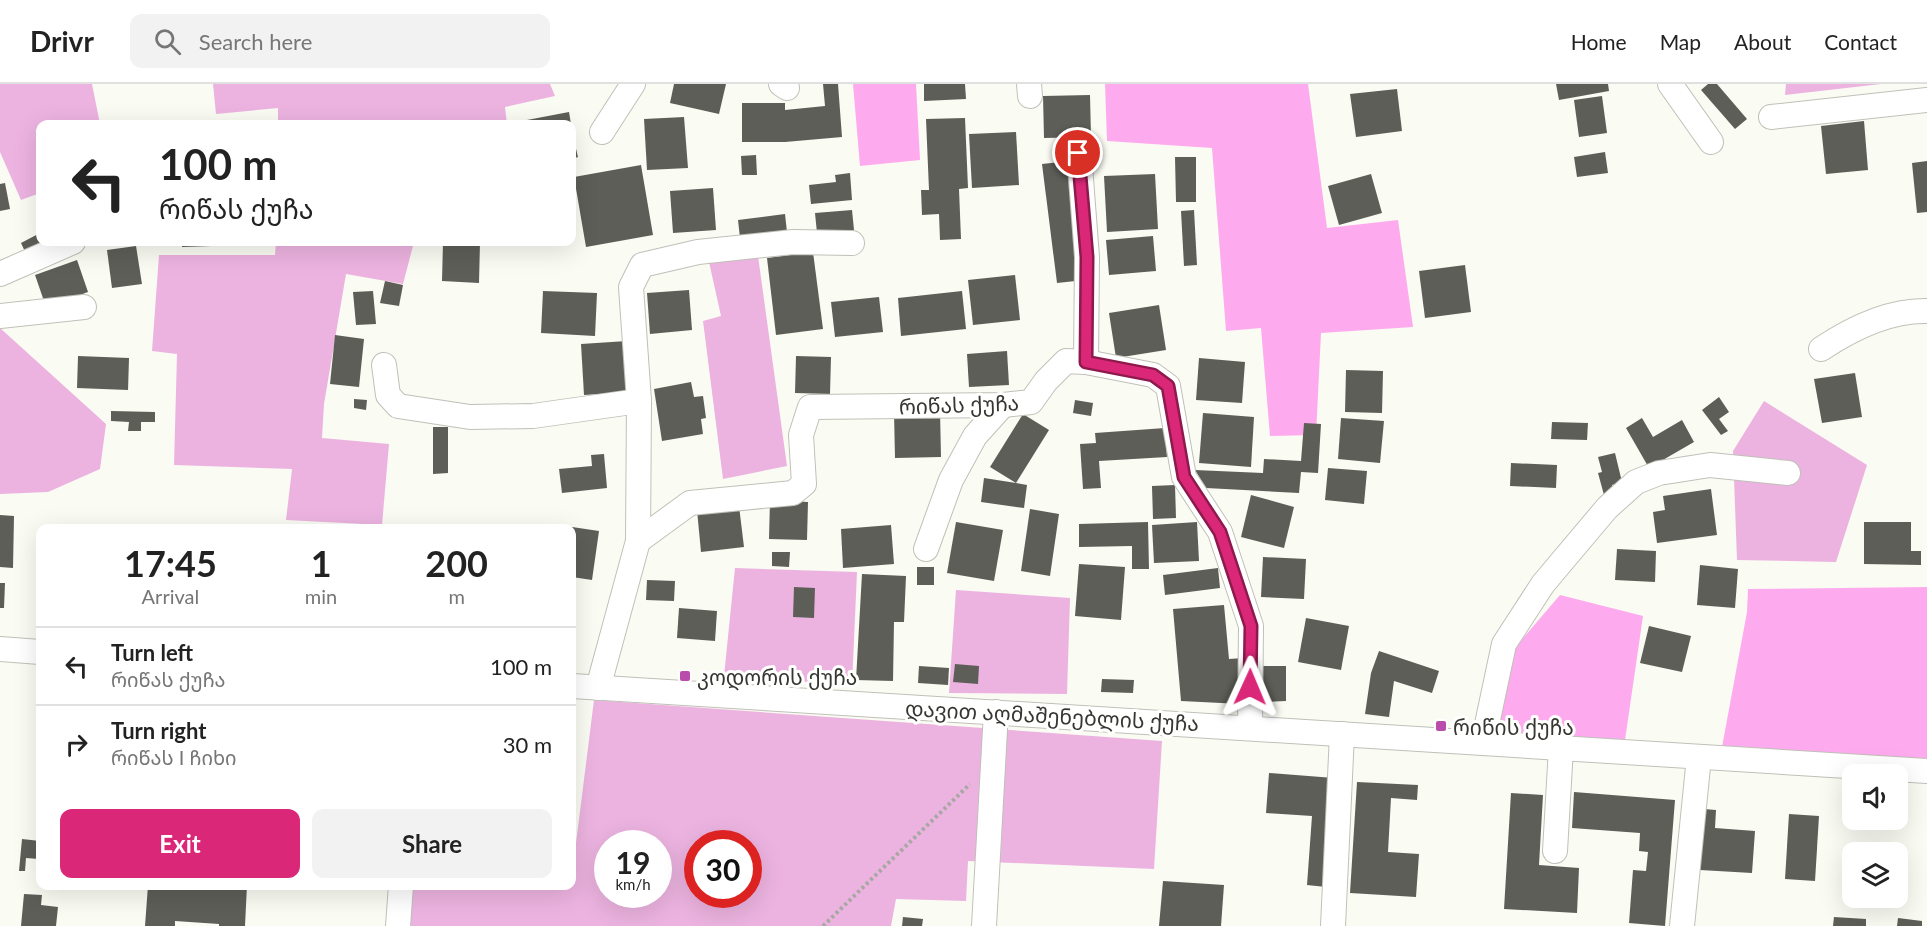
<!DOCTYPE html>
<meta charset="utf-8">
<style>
body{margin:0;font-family:Lato,"Noto Sans Georgian",sans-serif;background:#f2f2f2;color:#222;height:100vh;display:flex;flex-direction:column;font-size:22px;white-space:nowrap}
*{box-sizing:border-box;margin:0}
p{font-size:20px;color:#767676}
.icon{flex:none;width:33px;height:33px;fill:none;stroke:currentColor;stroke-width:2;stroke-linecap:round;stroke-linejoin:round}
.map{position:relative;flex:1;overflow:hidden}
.drawer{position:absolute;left:36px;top:440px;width:540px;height:366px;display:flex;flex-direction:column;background:#fff;border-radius:12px;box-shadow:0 6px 24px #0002}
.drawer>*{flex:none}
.top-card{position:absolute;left:36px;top:36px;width:540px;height:126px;border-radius:12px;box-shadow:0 6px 24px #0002;background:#fff;color:#222;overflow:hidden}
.fabs{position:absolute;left:1842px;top:680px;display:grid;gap:12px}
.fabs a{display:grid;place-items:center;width:66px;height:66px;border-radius:12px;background:#fff;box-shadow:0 6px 24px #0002;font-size:30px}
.speed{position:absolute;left:594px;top:746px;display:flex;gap:12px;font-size:30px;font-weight:700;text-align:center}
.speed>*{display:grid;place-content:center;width:78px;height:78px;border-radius:50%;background:#fff;box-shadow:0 6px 24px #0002;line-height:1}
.speed small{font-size:15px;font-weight:400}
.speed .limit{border:9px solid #d22;background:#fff;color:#111}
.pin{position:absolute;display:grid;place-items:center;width:51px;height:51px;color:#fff;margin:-26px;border:3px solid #fff;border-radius:50%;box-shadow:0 2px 6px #0007}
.me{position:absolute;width:66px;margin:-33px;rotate:1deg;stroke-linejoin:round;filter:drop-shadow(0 0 4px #0008)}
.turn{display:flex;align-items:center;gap:21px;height:126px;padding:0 24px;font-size:27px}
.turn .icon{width:78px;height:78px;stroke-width:2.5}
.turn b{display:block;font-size:42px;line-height:51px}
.eta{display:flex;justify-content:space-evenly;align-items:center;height:102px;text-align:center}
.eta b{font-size:36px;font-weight:700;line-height:42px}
.action{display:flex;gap:12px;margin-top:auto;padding:12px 24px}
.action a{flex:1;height:69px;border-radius:12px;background:#db2777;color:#fff;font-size:24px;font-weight:700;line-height:69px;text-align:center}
.action a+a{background:#f2f2f2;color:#222}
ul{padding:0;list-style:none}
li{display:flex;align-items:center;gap:18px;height:78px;padding:0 24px;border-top:2px solid #e0e0e0}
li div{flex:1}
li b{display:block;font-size:22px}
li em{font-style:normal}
header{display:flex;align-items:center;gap:36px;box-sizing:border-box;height:84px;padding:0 30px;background:#fff;border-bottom:2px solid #e0e0e0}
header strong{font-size:28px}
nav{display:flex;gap:33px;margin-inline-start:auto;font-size:21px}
.search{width:420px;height:54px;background:#f2f2f2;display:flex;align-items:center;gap:15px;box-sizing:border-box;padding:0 21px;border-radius:12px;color:#767676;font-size:22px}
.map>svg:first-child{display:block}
.green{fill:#ecb3e0;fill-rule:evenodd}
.forest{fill:#feaaee}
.building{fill:#5e5e58}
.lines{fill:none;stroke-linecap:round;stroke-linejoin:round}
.minor-casing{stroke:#c0c0b9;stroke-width:26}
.path{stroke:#a7a8a2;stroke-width:4;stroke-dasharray:3 3;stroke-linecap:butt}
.minor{stroke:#fff;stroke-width:24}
.route-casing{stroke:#8e194d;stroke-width:15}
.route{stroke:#db2777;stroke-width:10}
.poi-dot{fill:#ba4cab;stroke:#fffffe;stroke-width:2}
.labels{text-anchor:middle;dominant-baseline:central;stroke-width:6;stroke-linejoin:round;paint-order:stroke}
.street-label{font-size:21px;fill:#363633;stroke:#fffffe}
.poi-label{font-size:21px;fill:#363633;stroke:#fffffe;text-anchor:start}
</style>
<header>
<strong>Drivr</strong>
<div class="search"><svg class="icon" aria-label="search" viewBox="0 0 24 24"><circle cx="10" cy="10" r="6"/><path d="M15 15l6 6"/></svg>Search here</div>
<nav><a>Home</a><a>Map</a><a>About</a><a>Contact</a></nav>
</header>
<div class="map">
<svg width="1927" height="842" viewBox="0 0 1927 842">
<rect width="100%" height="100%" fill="#fafbf3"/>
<!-- green -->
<g class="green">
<path d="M0,0H92L100,40H40V109L21,116L0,68Z"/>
<path d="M213,0H550L555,12L505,23L507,40H278V24L216,30Z"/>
<path d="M1786,0H1881L1785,11Z"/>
<path d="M276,158H414L403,200L346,190L324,320L322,354L389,360L382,441L286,436L292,385L174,381L177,270L152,267L159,171H275Z"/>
<path d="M758,172L787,382L723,395L703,237L721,232L709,178Z"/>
<path d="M0,244L106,340L100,385L48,408L0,410Z"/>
<path d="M1764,317L1867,381L1836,478L1737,476L1733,367Z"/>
<path d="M735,484L857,488L852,601L724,592Z"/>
<path d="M956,506L1070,514L1067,610L949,609Z"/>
<path d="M594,616L1162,657L1154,785L968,777L966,817L896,815L891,842H408L410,801H572V767H575ZM608,759H658V810H608ZM698,759H748V810H698Z"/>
</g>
<!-- forest -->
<g class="forest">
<path d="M853,0H916L920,76L860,82Z"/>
<path d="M1105,0H1308L1327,144L1398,136L1413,243L1321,249L1316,351L1270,352L1261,244L1226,247L1212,64L1107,57Z"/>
<path d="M1927,503V675L1722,663L1747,528L1748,505Z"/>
<path d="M1560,511L1643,532L1625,656L1496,647L1506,574Z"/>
</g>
<!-- building -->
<g class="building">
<path d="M674,0H726L719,30L670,19Z"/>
<path d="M823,0H838L842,53L785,58H742V19H785V26L825,22Z"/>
<path d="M924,0H965L966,15L924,17Z"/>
<path d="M1556,0H1608L1609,7L1559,16Z"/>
<path d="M1708,0H1717L1747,35L1735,45L1701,6Z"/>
<path d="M1397,5L1402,47L1356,53L1350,10Z"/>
<path d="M1090,11L1091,53L1044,54L1043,12Z"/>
<path d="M1602,12L1607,49L1579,53L1574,16Z"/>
<path d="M569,28L571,40H528L527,36Z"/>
<path d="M684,33L688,84L647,86L644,35Z"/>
<path d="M965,34L968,104L959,105L961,155L940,156L939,130L922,131L921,106H929L926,35Z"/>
<path d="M263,36L264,40H229V39Z"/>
<path d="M1864,37L1868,86L1826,90L1821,42Z"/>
<path d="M572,48L578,73L572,75Z"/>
<path d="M1016,48L1019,101L972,104L969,50Z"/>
<path d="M1605,68L1608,89L1577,93L1574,73Z"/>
<path d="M756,71L757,91H742L741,72Z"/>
<path d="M1175,73H1196V118H1176Z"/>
<path d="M1070,77L1085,196L1057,199L1042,80Z"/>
<path d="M1927,77V128L1917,129L1912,79Z"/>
<path d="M641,81L653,151L586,163L574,93Z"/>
<path d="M850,89L852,116L811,120L809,101L836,98L835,91Z"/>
<path d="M1155,90L1158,145L1107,148L1104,92Z"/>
<path d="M1371,90L1382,129L1339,141L1328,102Z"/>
<path d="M5,99L10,125L0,127V100Z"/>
<path d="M713,104L716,146L673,149L670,107Z"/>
<path d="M852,126L854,146L817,149L815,129Z"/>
<path d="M1194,126L1197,181L1184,182L1181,127Z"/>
<path d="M785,130L787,148L740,154L738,136Z"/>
<path d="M40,149V158H45L27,172L21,159Z"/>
<path d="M1153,152L1156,187L1109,191L1106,156Z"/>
<path d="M182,158H270V160L182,163Z"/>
<path d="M443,158H480L479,199L442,197Z"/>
<path d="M136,162L142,200L112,204L107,166Z"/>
<path d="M813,168L823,245L776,251L767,174Z"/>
<path d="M77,176L88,208L46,223L35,191Z"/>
<path d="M1465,181L1471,228L1425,234L1419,187Z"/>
<path d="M1015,191L1020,236L973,241L968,196Z"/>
<path d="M385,197L403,201L399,222L380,219Z"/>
<path d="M689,206L692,246L650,250L647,209Z"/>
<path d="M373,207L376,240L356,241L353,208Z"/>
<path d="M543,207L597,209L595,252L541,249Z"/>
<path d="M962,207L966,245L901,252L898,214Z"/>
<path d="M879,213L883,248L835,253L831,218Z"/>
<path d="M1159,221L1166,266L1116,274L1109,229Z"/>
<path d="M335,251L364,255L359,303L330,300Z"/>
<path d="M627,257L630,308L584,311L581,260Z"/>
<path d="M1007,267L1009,301L969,303L967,270Z"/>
<path d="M78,272L129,274L128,306L77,304Z"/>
<path d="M796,272L831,273L830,310L795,309Z"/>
<path d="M1199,274L1245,278L1242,319L1196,316Z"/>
<path d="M1346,286L1383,287L1382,329L1345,328Z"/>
<path d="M1855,289L1862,333L1822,339L1814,295Z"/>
<path d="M691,298L694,313L703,312L706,334L701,335L703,350L662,357L654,305Z"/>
<path d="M1719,313L1729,328L1719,335L1728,347L1721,351L1702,326Z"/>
<path d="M354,315L367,316L366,326L354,324Z"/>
<path d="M1075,316L1093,319L1091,332L1073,329Z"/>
<path d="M111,327L155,328V338H141V347H128L129,338L111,337Z"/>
<path d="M940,327L941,373L895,374L894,328Z"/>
<path d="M1203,329L1254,333L1251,383L1199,379Z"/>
<path d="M1023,330L1049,346L1016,399L1027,401L1024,424L981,418L984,394L1016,399L990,383Z"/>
<path d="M1341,334L1384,337L1380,379L1338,375Z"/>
<path d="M1642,334L1653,353L1682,336L1694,358L1649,384L1626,344Z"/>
<path d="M1552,338L1588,339L1587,356L1551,355Z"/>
<path d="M1304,339L1321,340L1318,389L1301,388L1299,409L1206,404L1195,386L1263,389L1264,375L1301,377Z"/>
<path d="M433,343H448V389L433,390Z"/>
<path d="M1165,344L1167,373L1099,377L1101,404L1083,405L1080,360L1096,359L1095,349Z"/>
<path d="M1615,369L1622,398L1612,401L1614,409L1604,411L1598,389L1602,388L1598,373Z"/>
<path d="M604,370L607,404L562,409L559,385L592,382L591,371Z"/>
<path d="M1511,379L1557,381L1556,404L1510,402Z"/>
<path d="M1328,384L1367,387L1364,420L1325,416Z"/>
<path d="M1175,401L1176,434L1153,435L1152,402Z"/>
<path d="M1711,405L1717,451L1657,459L1653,428L1665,426L1663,412Z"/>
<path d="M1251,411L1294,423L1284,464L1241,453Z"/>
<path d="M770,416L808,418L807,456L769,455Z"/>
<path d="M739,422L744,463L701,468L697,426Z"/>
<path d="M1030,425L1059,430L1050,492L1021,487Z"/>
<path d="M0,431L14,432L13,484L0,483Z"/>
<path d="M956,438L1003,446L994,497L947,489Z"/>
<path d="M1148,438L1149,485H1132V462L1079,463V440Z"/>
<path d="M1197,438L1199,477L1154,479L1152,441Z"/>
<path d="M1864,438H1911V467H1921V481L1864,480Z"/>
<path d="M891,441L894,480L843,484L841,445Z"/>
<path d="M572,443L599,447L592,496L572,493Z"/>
<path d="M1617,465L1656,467L1655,498L1615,496Z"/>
<path d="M772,468H790L789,483L772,482Z"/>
<path d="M1263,473L1306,475L1304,515L1261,513Z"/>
<path d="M1079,480L1125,483L1121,536L1075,532Z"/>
<path d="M1700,481L1738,485L1735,524L1697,521Z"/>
<rect x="917" y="483" width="17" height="18"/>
<path d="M1218,484L1220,504L1165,511L1163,491Z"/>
<path d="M862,490L906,492L904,538H894L893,597L856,596Z"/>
<path d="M647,496L675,497L674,517L646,516Z"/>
<path d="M0,499H5L4,524H0Z"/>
<path d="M794,503L815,504L814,534L793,533Z"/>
<path d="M1224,521L1229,575L1243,574L1241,620L1181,617L1173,525Z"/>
<path d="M679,524L717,527L715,557L677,554Z"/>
<path d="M1306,534L1349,542L1341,586L1298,578Z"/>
<path d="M1649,542L1691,552L1682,588L1640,579Z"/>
<path d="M1379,567L1439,587L1432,609L1394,597L1389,633L1365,630L1371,589Z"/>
<path d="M955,580L979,582L978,600L953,598Z"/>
<path d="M919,582L949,584L948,601L918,599Z"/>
<path d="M1262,582H1286V617L1263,618Z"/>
<path d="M1102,595L1134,596L1133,609L1101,608Z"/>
<path d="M1269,689L1334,694L1326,803L1307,801L1312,732L1266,729Z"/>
<path d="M1357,698L1418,701L1417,716L1391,714L1388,768L1419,770L1416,813L1350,809Z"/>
<path d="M1574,708L1675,716L1665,842L1629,839L1633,786L1646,787L1648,768L1639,767L1640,749L1572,744Z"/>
<path d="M1511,709L1543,711L1539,781L1579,784L1577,829L1504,825Z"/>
<path d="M1704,725L1716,726L1715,744L1755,747L1752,789L1700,786Z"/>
<path d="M1789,730L1819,732L1815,797L1785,795Z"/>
<path d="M22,755L40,757L39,775L26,774L25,787H19Z"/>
<path d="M1163,797L1224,801L1221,842H1159Z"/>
<path d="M148,801H247L245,842H219V840L175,837V842H145Z"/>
<path d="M24,810L42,811L41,821L58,823L56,842H21Z"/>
<path d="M903,833L923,835L922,842H902Z"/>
<path d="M1834,833L1866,835V842H1833Z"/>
<path d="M1898,834L1922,837V842H1897Z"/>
</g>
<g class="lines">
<defs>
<g id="minor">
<path d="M781,0L787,4"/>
<path d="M1029,0L1030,12"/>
<path d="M1670,0L1711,58"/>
<path d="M1771,33L1927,16"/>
<path d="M602,48L633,0"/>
<path d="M1079,69L1087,173L1086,278"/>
<path d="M0,190L73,158"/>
<path d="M0,232L84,223"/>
<path d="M1821,265C1851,245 1890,226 1927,227"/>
<path d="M384,281L388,311L398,322L470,333L533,332L639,317"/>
<path d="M638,457L690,419L793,409L804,400L801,351L810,323L1003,321L1031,318L1046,297L1066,277L1086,278L1153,291L1168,302L1184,393L1220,448L1251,542L1250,643"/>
<path d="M926,465L951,396L975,352L1003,321"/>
<path d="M0,565L40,568"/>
<path d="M572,602L1927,687"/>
<path d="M598,604L638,457L639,317L631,203L642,181L698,168L793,158L852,159"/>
<path d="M1483,659L1504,560L1543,500L1607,424L1636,398L1659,389L1710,381L1788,389"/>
<path d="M1555,767L1561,664"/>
<path d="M398,842L401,801"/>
<path d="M984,842L996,628"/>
<path d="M1333,842L1342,650"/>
<path d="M1682,842L1699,673"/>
</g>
</defs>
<!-- minor casing -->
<use href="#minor" class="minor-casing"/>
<!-- path -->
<path class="path" d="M823,842L970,700"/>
<!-- minor -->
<use href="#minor" class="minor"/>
</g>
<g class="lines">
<defs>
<path id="route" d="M1078,69L1087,173L1086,278L1153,291L1168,302L1184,393L1220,448L1251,542L1250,603"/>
</defs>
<!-- route casing -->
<use href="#route" class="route-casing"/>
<!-- route -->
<use href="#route" class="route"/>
</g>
<!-- markers -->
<g class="poi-dot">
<rect x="679" y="586" width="12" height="12" rx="3"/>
<rect x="1435" y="636" width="12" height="12" rx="3"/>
</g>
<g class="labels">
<!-- street labels -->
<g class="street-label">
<text transform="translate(959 320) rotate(-2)">რიწას ქუჩა</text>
<text transform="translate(1052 631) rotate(3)">დავით აღმაშენებლის ქუჩა</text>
</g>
<!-- poi labels -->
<g class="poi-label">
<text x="697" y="592">კოდორის ქუჩა</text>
<text x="1453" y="642">რიწის ქუჩა</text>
</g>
</g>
</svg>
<div class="fabs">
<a><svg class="icon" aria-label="sound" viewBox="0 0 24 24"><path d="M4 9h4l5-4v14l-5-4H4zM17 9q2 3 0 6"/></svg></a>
<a><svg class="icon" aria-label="layers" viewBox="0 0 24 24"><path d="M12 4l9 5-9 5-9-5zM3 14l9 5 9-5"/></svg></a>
</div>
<div class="speed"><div>19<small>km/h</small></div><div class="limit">30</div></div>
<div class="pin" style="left:1078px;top:69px;background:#d93025"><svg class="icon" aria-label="arrive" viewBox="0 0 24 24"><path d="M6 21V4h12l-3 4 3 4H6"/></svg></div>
<svg class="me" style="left:1250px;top:603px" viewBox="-20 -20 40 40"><path d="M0-17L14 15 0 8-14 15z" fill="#db2777" stroke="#fff" stroke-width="4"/></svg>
<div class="top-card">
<div class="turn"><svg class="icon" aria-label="left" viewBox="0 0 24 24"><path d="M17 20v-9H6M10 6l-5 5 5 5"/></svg><div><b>100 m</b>რიწას ქუჩა</div></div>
</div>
<section class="drawer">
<div class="eta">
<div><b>17:45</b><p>Arrival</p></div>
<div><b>1</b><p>min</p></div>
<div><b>200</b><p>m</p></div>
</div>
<ul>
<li><svg class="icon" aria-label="left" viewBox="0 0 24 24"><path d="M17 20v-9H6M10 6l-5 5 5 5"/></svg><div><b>Turn left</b><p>რიწას ქუჩა</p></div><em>100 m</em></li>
<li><svg class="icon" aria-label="right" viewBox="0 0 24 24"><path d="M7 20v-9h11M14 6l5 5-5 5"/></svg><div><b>Turn right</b><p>რიწას I ჩიხი</p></div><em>30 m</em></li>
</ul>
<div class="action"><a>Exit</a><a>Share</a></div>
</section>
</div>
